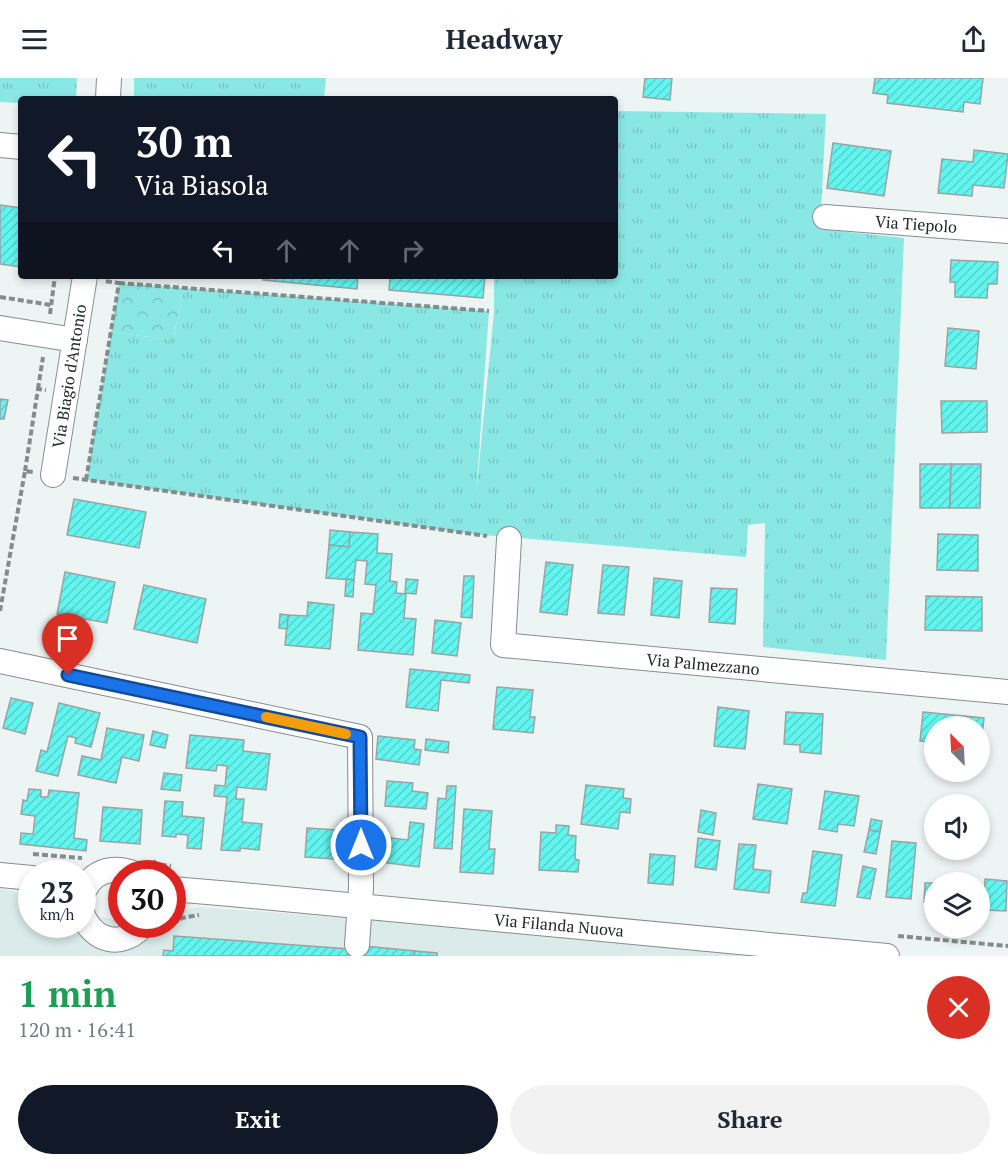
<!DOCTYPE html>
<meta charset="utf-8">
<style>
body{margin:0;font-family:"PT Serif",serif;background:#f2f2f3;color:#1f2937;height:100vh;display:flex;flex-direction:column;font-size:22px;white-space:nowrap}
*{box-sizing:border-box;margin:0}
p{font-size:20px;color:#747a83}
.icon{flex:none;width:33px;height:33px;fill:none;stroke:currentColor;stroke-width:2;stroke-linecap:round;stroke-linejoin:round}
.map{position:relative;height:878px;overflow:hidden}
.panel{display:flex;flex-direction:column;background:#fff;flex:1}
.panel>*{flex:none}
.top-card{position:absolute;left:18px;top:18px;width:600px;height:183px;border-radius:6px;box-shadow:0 3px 9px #0003;background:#111827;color:#fff;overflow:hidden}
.needle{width:39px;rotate:336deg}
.controls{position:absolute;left:924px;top:638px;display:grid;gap:12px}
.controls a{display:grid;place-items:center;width:66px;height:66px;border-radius:50%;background:#fff;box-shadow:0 3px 9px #0003;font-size:30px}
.speed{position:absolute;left:18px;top:782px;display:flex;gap:12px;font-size:30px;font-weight:700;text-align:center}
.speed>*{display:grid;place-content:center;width:78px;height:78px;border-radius:50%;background:#fff;box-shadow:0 3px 9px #0003;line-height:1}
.speed small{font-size:15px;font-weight:400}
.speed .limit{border:9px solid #d22;background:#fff;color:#111}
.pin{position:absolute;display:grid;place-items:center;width:51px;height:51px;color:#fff;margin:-62px -26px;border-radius:50% 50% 50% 0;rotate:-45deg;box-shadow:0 0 6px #0007}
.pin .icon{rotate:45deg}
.me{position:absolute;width:66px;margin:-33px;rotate:0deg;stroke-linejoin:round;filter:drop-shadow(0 0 4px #0008)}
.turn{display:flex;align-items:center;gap:21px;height:126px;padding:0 18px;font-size:27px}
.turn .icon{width:78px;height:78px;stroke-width:2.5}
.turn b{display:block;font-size:42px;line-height:51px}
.lanes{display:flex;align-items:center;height:57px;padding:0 18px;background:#0003;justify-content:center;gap:30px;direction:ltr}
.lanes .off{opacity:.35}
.round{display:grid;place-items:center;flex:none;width:63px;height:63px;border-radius:32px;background:#f2f2f3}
.overview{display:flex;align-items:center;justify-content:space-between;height:102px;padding:0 18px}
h1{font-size:36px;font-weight:700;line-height:45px;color:#1e9e55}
.action{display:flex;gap:12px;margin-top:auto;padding:12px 18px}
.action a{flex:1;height:69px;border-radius:36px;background:#111827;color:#fff;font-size:24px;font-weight:700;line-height:69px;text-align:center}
.action a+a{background:#f2f2f3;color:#1f2937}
header{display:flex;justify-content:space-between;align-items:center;height:78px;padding:0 18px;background:#fff;font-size:27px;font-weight:700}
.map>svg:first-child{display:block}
.built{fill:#daebe9}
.grass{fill:url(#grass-tufts)}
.park{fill:url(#park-crowns)}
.building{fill:url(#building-hatch);stroke:#9ca3a2;stroke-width:1.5}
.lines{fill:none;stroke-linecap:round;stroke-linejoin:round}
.minor-casing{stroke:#868d8c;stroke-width:26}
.path{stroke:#868b8b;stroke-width:4;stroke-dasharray:6 3;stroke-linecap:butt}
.minor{stroke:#fff;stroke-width:24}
.route-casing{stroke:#114b97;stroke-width:15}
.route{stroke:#1a73e8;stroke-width:10}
.slow{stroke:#f59e0b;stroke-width:10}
.labels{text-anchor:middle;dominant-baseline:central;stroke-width:5;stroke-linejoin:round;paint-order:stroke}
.street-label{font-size:16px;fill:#242727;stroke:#fff}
</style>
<header><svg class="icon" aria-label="menu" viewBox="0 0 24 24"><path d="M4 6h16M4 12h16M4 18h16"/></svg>Headway<svg class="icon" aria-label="share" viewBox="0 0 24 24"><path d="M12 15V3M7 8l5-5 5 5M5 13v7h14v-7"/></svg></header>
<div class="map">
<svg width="1008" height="878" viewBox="0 0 1008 878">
<defs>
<pattern id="grass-tufts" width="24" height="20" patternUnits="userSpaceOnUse" patternTransform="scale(1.5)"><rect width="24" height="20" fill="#8ae8e4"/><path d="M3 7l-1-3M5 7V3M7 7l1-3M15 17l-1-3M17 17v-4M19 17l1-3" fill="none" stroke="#77c7c4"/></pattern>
<pattern id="park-crowns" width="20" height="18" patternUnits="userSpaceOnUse" patternTransform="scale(1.5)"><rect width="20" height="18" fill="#8ae8e4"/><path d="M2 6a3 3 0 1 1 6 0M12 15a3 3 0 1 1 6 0" fill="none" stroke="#77c7c4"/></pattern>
<pattern id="building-hatch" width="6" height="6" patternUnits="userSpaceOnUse" patternTransform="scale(1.5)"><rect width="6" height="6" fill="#62f5ef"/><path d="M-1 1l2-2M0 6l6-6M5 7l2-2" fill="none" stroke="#55d2cd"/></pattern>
</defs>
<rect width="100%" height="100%" fill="#edf4f4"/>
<!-- built -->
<path class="built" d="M0,810L31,819L32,846H82L83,833L121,844L122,846H172L173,836L197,829L419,845L769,878H0Z"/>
<!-- grass -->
<g class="grass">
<path d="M0,0H77L76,21H21V25L0,24Z"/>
<path d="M134,0H326L324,21H134Z"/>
<path d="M615,33L826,36L820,151L904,160L886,582L763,569L765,445L748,447L746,479L472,456L86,402L111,254L173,262L184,210L489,233L476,417L494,234V198H615Z"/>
</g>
<!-- park -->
<path class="park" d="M119,205L184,210L173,262L111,254Z"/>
<!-- building -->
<g class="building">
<path d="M645,0H672L670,22L643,19Z"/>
<path d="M875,0H983L980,26L964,24L963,34L887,25L888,17L873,15Z"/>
<path d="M833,65L891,73L884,118L827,110Z"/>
<path d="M974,72L1008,76L1004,110L973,107L972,118L938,115L942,81L973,84Z"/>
<path d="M0,127L21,130V189L0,186Z"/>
<path d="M951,182L998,184L997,206H988L987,220L955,219V204H950Z"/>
<path d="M263,198H358L357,211L263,202Z"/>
<path d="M390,198H485L483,220L389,212Z"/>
<path d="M948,250L979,253L976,291L945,288Z"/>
<path d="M0,321L8,322L4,341H0Z"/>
<path d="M941,323H987V354L942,355Z"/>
<path d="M920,386H951L950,430H920Z"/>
<path d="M951,386H981L980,430H950Z"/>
<path d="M74,421L146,434L139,470L67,457Z"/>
<path d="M330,452L350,454L349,469L329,467Z"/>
<path d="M350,454L378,456L377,475L392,476L390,503L397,504L396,515L406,516L404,540L416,541L413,577L358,572L361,535L373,536L376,507L365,506L367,483L356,482L354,502L326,500L329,467L349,469Z"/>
<path d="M938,456L978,457V493L937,492Z"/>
<path d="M546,484L573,487L567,537L540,534Z"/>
<path d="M603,487L629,489L624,537L598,535Z"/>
<path d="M65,494L115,504L107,545L57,536Z"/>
<path d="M464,498H474L472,540L461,539Z"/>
<path d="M654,500L682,503L679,540L651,537Z"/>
<path d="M346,501L354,502L353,519L345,518Z"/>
<path d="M406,501L418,502L416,516L405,515Z"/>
<path d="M144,507L206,521L197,565L134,551Z"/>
<path d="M711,510L737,511L735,546L709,544Z"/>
<path d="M926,518L982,519V553L925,552Z"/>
<path d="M308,524L334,527L330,571L285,567L288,537L307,538Z"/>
<path d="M280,536L288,537L287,551L279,550Z"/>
<path d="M435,542L461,545L457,578L432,575Z"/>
<path d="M410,591L470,597L469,605L441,602L438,633L406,629Z"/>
<path d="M497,609L533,612L530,639H535L533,655L493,651Z"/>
<path d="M11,620L33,625L25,656L3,650Z"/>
<path d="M59,625L100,635L91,669L75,665L76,660L68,658L58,698L36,693L41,672L47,674Z"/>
<path d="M718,629L749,633L745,671L714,668Z"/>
<path d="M786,634L823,636L821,676L800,674V667L784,666Z"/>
<path d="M923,634L984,640L981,669H980V648H934V664L920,663Z"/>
<path d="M107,650L144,657L139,683L122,679L116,705L78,697L82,678L101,682Z"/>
<path d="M153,653L168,657L165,670L150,667Z"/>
<path d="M190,657L244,662L243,673L270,676L266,712L237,709L236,721H244L242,744L262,746L259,772L240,770V773L221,772L227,719L214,718L215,707L225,708L227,688L217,687L216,693L186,690Z"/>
<path d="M378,658L415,662L414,671L421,672L419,687L376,681Z"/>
<path d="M426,661L449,664L448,675L425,672Z"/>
<path d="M164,695L182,697L180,713L161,711Z"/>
<path d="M387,703L413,705L412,713L428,715L426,731L385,728Z"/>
<path d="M758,706L792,711L787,746L753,741Z"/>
<path d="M586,707L624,711L623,720L631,721L630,735L620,734L618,751L581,746Z"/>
<path d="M447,708H456L452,771L434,770L438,720L446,721Z"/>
<path d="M29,711L41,712V719H48L49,712L79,715L74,760L87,762L86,773L20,766L21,755L33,756L35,738L21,736L23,722L27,723Z"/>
<path d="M825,713L859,718L854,748L838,746L837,754L819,751Z"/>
<path d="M165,723L183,724L182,738L204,740L201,771L187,770L188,757L176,756V759L162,758Z"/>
<path d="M103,729L142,732L140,766L100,763Z"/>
<path d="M464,731L492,733L489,771H495L493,796L460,794Z"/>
<path d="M701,732L716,735L713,757L698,754Z"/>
<path d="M871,741L882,743L880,754L869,752Z"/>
<path d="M410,744L424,746L419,789L381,784L384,759L408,762Z"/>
<path d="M556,747L569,748L568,757L576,758L575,781L579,782L578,794L539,792L541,754L556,755Z"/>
<path d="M307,750L337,752L334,781L305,779Z"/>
<path d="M869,752L880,754L876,776L864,774Z"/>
<path d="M698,760L720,763L716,792L695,789Z"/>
<path d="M892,763L916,765L911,821L886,819Z"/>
<path d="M739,766L756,767L753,791L771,793L769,815L734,811Z"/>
<path d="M813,773L842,777L835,828L801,824L803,815H807Z"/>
<path d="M650,776L675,778L673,807L648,805Z"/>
<path d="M863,788L876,791L870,821L857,819Z"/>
<path d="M985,801L1007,803L1006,833L984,832Z"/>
<path d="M925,805H934V825L924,824Z"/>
<path d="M174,858L349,871L348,878H163L164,872L173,873Z"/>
<path d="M364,868L415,873L414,878H363Z"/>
<path d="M415,873L437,875V878H414Z"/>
</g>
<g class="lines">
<defs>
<g id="minor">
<path d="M108,21L109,0"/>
<path d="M0,67L21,69"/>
<path d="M825,139L1008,153"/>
<path d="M0,250L75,262"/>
<path d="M53,397L85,198"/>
<path d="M509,461L503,567L1008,614"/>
<path d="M0,583L360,659L361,810L357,867"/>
<path d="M0,797L32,800"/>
<path d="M172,811L231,816L887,878"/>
<path d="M82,818C90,794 110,787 133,795"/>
<path d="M82,835C93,865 124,871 144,846"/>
</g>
</defs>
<!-- minor casing -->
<use href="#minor" class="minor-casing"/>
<!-- path -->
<g class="path">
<path d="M119,205L489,233"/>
<path d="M0,219L51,227"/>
<path d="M50,236L55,198"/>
<path d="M38,311L43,279"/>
<path d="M25,393L38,311L46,312"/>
<path d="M73,400L487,458"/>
<path d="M86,402L119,205L104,203"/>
<path d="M0,533L25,393L33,394"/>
<path d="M33,776L82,780"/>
<path d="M153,783L156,786L171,788"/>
<path d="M165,851L182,840L199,837"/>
<path d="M898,858L1008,868"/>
</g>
<!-- minor -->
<use href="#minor" class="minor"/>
</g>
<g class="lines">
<defs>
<path id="route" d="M68,597L360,659L361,767"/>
</defs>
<!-- route casing -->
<use href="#route" class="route-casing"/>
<!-- route -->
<use href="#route" class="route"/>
<!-- slow -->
<path class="slow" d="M266,639L346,656"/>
</g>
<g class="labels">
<!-- street labels -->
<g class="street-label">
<text transform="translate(916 146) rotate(4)">Via Tiepolo</text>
<text transform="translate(69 298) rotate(-81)">Via Biagio d'Antonio</text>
<text transform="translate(703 586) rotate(5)">Via Palmezzano</text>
<text transform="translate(559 847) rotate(5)">Via Filanda Nuova</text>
</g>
</g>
</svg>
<div class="controls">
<a><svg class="needle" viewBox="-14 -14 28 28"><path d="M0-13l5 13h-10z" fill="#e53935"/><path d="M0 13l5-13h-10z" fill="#747a83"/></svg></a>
<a><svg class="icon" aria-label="sound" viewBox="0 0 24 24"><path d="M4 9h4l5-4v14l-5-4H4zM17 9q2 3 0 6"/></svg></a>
<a><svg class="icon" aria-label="layers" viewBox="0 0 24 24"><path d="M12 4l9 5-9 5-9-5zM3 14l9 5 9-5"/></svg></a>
</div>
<div class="speed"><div>23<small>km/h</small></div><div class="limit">30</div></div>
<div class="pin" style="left:68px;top:597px;background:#d93025"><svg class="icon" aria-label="arrive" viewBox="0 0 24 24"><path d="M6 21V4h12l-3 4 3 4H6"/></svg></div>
<svg class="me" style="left:361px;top:767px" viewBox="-20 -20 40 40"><circle r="17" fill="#1a73e8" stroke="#fff" stroke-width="3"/><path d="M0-11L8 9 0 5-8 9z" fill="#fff"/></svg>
<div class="top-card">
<div class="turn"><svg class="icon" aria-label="left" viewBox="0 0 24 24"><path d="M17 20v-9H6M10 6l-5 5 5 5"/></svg><div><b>30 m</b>Via Biasola</div></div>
<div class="lanes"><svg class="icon" aria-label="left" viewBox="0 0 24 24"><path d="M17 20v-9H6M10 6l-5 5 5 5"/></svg><svg class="icon off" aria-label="ahead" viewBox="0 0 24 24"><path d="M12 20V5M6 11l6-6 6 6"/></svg><svg class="icon off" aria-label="ahead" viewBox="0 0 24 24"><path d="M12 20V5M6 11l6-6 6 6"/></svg><svg class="icon off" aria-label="right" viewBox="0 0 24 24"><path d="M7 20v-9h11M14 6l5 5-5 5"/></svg></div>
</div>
</div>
<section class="panel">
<div class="overview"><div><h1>1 min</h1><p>120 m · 16:41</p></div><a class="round" style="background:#d93025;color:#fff"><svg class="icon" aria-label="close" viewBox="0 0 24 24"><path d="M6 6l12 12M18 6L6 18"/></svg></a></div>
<div class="action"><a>Exit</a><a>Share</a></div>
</section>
